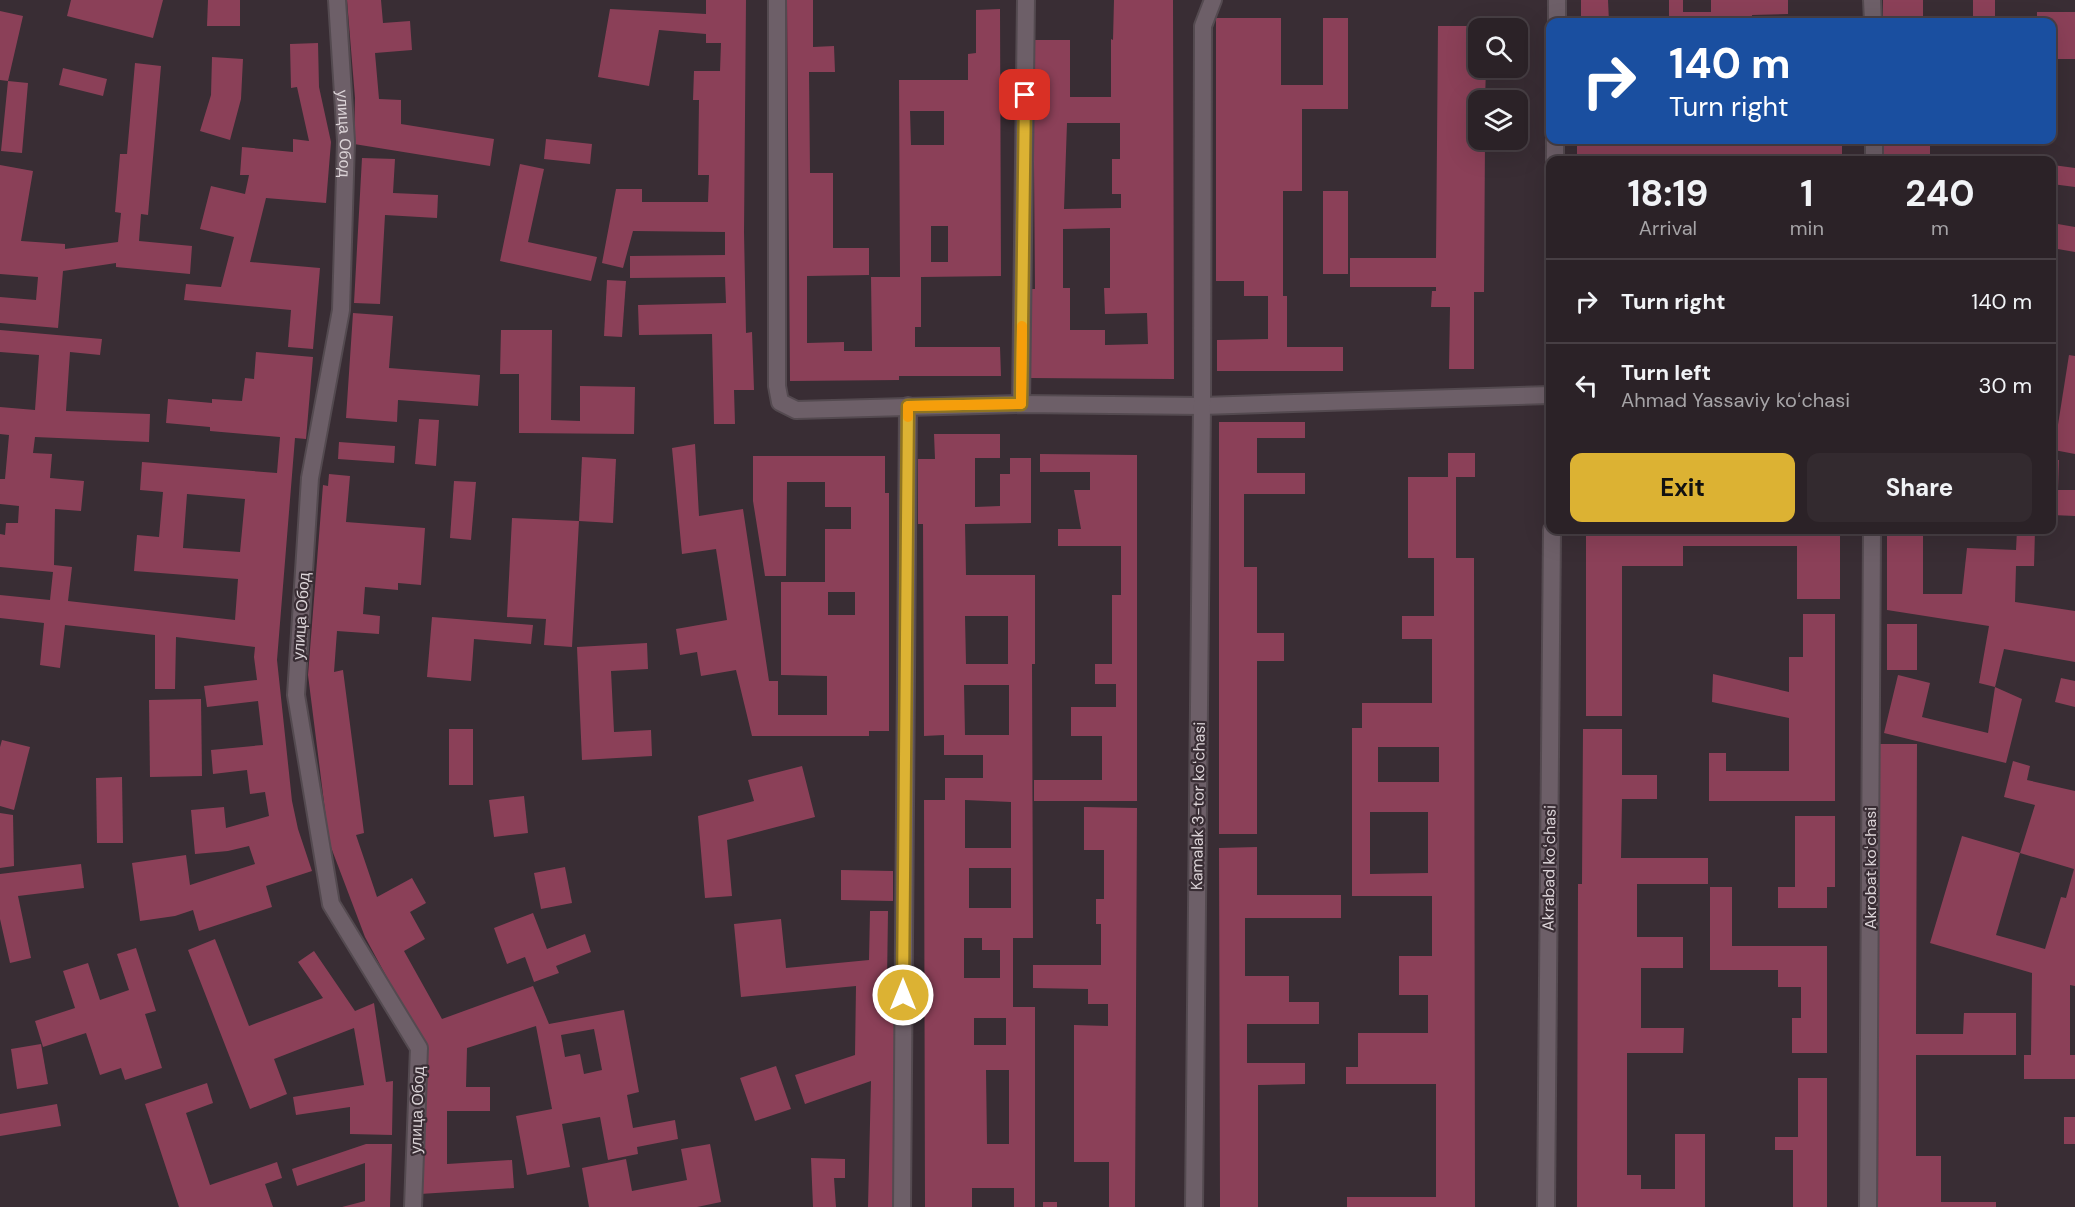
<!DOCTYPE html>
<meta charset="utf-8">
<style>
body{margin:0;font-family:"DM Sans",sans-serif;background:#332a2f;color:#f1f3f6;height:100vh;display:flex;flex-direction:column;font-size:22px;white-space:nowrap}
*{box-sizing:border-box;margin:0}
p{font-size:20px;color:#a6a4a7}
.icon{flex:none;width:33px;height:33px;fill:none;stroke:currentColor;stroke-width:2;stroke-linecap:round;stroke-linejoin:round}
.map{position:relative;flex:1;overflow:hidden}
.details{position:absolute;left:1546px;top:156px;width:510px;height:378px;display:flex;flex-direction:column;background:#2b2227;border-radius:12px;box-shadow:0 6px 24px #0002,0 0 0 2px #473f44}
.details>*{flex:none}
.hud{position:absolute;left:1546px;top:18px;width:510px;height:126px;border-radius:12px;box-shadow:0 6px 24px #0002,0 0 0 2px #473f44;background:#1a4fa0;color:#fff;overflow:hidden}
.buttons{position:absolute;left:1468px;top:18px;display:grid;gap:12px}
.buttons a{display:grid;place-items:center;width:60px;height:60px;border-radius:12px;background:#2b2227;box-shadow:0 6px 24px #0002,0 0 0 2px #473f44;font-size:30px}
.pin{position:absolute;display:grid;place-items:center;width:51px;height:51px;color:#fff;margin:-26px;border-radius:12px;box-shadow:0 3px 9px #0006}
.me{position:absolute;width:66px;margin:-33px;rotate:0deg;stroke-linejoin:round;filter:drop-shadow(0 0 4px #0008)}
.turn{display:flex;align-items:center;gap:21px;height:126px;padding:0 24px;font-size:27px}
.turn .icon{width:78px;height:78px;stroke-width:2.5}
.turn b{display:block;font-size:42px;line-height:51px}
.eta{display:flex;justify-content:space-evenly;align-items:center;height:102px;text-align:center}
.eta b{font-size:36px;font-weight:700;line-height:42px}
.button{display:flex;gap:12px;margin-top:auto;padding:12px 24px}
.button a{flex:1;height:69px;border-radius:12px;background:#dcb233;color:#111;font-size:24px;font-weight:700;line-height:69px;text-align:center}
.button a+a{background:#332a2f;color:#f1f3f6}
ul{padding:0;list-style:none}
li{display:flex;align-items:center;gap:18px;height:84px;padding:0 24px;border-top:2px solid #473f44}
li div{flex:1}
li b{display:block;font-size:22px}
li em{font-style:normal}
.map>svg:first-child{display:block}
.building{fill:#8b4058;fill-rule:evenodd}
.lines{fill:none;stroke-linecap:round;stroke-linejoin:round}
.minor-casing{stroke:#544a50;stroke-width:20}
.tertiary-casing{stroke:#544a50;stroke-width:20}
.minor{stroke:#6d5f68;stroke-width:16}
.tertiary{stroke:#6d5f68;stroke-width:16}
.route-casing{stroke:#8f7421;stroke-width:15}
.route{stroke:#dcb233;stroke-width:10}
.slow{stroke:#f59e0b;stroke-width:10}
.labels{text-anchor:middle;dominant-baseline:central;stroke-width:4.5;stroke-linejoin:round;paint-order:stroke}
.street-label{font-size:16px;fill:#dbd3d7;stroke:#392d34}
</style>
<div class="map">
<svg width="2075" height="1207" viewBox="0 0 2075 1207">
<rect width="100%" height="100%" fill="#392d34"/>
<!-- building -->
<g class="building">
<path d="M71,0H163L153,38L67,16Z"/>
<path d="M208,0H240V26H207Z"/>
<path d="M347,0H381L383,23L410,21L412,50L375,53L379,99L401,100V124L494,139L490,166L354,144L355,98Z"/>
<path d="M706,0H746L744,232L746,333L752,332L754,390H734L735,424H714L712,334L639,335L638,305L726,303L725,277L630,278V256L725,255V232L633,231L623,268L602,263L616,189H642V202H708L709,175H698L699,100H693L694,71H720L721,43H706V34L659,30L649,86L598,77L610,9L706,14Z"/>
<path d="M787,0H813V47L834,46L835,72H809L810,173H833V248H869V275L807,276V343L844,342V351H872L871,277H900L899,80H968V54L976,53V10L1000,9L1001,276L921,277V327H915V347H1000L1001,376H899V380L790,381ZM910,111H944V145H911ZM931,226H948V262H931Z"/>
<path d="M1114,0H1173L1174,379L1030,378L1029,289H1035L1033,40H1070V97H1111V39L1113,40ZM1067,123H1120V159H1112V194H1121V208L1064,209ZM1110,228V288H1104L1105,314L1147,313L1148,344L1105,345V330H1070V288H1063V229Z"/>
<path d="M1581,0H1608L1609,22H1581Z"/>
<path d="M1669,0H1683V12H1711V0H1788V14L1752,15V22H1644V16H1669Z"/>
<rect x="1883" y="0" width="40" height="22"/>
<rect x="1973" y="0" width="22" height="22"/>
<path d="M0,11L23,16L8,81L28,83L22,153L1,151L8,81L0,80Z"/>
<path d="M2037,12H2075V59H2052V22H2037Z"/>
<path d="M1216,18H1281V85H1323V18H1348V109H1302V191H1283V296H1287V347H1343V371H1217V340L1268,339V296H1244V281H1216Z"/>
<path d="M1438,26H1486V28H1479V68H1486L1485,100H1479V140H1485L1484,292H1474V369H1449L1450,307H1431L1432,291H1436V287H1350V258H1436Z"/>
<path d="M318,43L319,87L331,142L326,203L266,198L250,262L320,268L313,349L288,347L291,310L184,300L186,284L221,287L234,237L200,229L211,186L245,194L249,175H240L242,147L293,152V139L309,141L297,87L291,88L290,44Z"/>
<path d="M212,57L243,59L241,99L230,140L200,131L211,95Z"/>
<path d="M135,63L161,66L148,215L141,214L139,241L192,246L190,274L116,267V263L63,271L58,328L0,323V297L36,300L38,277L0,274V165L33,171L21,241L65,244V249L118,242L121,213L115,212L120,154H127Z"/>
<path d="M63,68L107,79L103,96L59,85Z"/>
<path d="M546,139L592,144L590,164L544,159Z"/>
<path d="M1577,140H1842V160H1583L1577,159Z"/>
<path d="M1883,140H1930V155H1910V160H1883Z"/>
<path d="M362,158L395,159L393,193L438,195L437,218L385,215L380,304L354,303Z"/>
<path d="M520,164L544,169L528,242L597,257L591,281L500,261Z"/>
<path d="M2053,165L2075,168V187L2052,184Z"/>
<rect x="1323" y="191" width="25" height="83"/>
<path d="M2052,223L2075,227V252L2052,248Z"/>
<path d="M607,280L626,281L622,337L604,336Z"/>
<path d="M353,313L393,316L389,368L480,375L478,406L398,400L397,422L346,418Z"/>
<path d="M0,330L102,339L100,355L70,352L66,411L150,414L149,442L35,437L33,453L52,454L50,478L84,481L81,511L55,509L54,565L72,567L68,601L235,620L238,579L134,571L137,535L159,537L163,492L140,490L142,462L277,473L280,437L210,431V427L166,423L168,399L212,403V399L242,401L245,378L254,379L256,352L313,357L306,439L295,438L277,660L292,801L298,829L312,871L266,886L272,907L199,931L193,910L175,916L140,921L132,863L186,855L190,885L255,864L249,846L228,851L195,854L191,810L224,807L226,828L269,816L265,792L250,794L247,770L213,774L211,750L263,745L258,701L207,707L204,686L257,680L254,657L255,647L176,637L175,689H155V635L65,625L60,668L40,665L44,623L0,618V595L50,600L53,572L0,567V534L5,535L6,523H18L19,506L0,504V479H5L9,435L0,434V407L35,410L39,355L0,352ZM187,494L245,499L240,552L183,548Z"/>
<path d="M501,330H552L551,420L580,421V386L635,387L634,434L519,433V374H500Z"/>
<path d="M2069,355L2075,356V454L2054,450Z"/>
<path d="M2052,392L2058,394L2053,433H2052Z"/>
<path d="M419,419L439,420L436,466L415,464Z"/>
<path d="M1219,422H1305V438H1257V473H1305V494H1244V567H1257V633H1284V661H1257V834H1219Z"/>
<path d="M934,434H1000V458H975V507L1000,506V474H1010V458H1031V523L965,524L966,575H1035V664H1032L1033,938H1013V1007H1035V1207H1014V1188H972V1207H925L924,800H945V778H983V755H944V735L924,736L923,524H918V459H935ZM965,616H1008V664H966ZM964,685H1009V735H965ZM965,800L1011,802V848H965ZM969,868H1011V908H969ZM964,938H982V950H1000V978H964ZM974,1018H1006V1045H974ZM986,1070H1009V1144H987Z"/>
<path d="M339,442L395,446L394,463L338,459Z"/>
<path d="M695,444L699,516L743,509L769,681H778V715H827V676L781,675V582H825V529H851V507H825V482H787L786,576H765L753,501V456H885V493H889V731H869V736H752L736,670L701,676L697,652L680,655L676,629L727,620L716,549L682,554L672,448ZM828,592H855V615H828Z"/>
<path d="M1448,453H1475V477H1456V558H1474L1475,1207H1347V1197H1436V1084H1346V1067H1358V1033H1428V995H1399V956H1432V896H1352V728H1362V703H1432V639H1402V616H1434V558H1408V477H1448ZM1378,747H1439V782H1378ZM1370,812H1428V873L1370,874Z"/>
<path d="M1040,454L1137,455V801H1034V780H1102V736H1071V707H1116V684H1095V664H1112V595H1121V546H1058V529H1081L1074,490H1090V472H1040Z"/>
<path d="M582,457L616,459L613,523L579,521Z"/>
<path d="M2052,460H2059L2058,490H2075V516L2052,515Z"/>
<path d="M329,474L350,476L346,522L425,528L421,585L398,583V590L365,587L363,614L380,616L379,634L337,631L334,672L343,670L364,833L356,835L377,897L412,878L426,903L410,912L425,939L404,951L442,1019L533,986L549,1024L624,1010L639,1092L627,1095L633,1128L675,1120L678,1139L637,1147L638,1154L608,1160L600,1117L562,1124L570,1167L527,1175L516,1116L552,1109L536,1026L467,1048L466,1087H490V1111H447V1164L512,1160L514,1188L420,1194L421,1040L365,937L329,842L308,675L323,485L328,486ZM594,1029L602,1070L584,1074L580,1054L565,1057L561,1035Z"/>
<path d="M454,481L476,482L471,540L450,538Z"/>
<path d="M512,518L579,521L572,647L544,645L546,619L507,617Z"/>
<path d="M1586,530H1840V599H1797V546H1683V566H1622V716H1586Z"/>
<path d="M1887,530H1923V594H1962L1967,548L2016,550L2017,530H2035L2034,566H2016L2015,602L2075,611V662L2004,649L1995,687L1979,683L1989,626L1887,610Z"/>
<path d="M1803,614H1835V801H1709V753H1726V771H1789V718L1712,702L1713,674L1789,692V657H1803Z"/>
<path d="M432,617L533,625L531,644L474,639L471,681L427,677Z"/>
<rect x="1887" y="624" width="30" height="46"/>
<path d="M647,643L648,669L611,671L614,732L651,730L652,756L582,760L577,647Z"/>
<path d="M1898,675L1930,683L1922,717L1988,733L1995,687L2022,699L2006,763L1884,733Z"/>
<path d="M2061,678L2075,681V707L2055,702Z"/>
<path d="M201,699L202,776L150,777L149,700Z"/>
<rect x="449" y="729" width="24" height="56"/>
<path d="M1583,729H1622V775H1657V799H1622L1621,858H1708V884H1637V937H1683V968H1641V1028H1684L1683,1053H1627V1175H1641V1189H1675V1134H1705V1207H1577L1578,884H1582Z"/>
<path d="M2,740L30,747L14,810L0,806V747Z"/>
<path d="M1879,744H1917L1916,1034H1963L1964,1013H2016V1055H1916V1156H1941V1202H1996V1207H1878Z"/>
<path d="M2013,761L2030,766L2027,780L2075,791V986L2070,985V1055H2075V1079H2024V1055H2031L2032,973L1930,943L1962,836L2020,853L1996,935L2045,949L2061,897L2066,898L2074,869L2020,853L2035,805L2004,797Z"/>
<path d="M802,766L815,817L727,840L732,896L705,898L698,816L754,801L748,780Z"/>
<path d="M122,777L123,843H97L96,778Z"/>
<path d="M524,796L528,833L494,837L489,800Z"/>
<path d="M1084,807L1137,808L1135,1207H1109V1162H1074V1025L1108,1026V1004H1088V989L1033,988V965H1101V924H1096V899H1104V850H1084Z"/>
<path d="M0,813L13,815L14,866L0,868Z"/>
<path d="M1795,816H1835V887H1827V908H1778V887H1795Z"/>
<path d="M1257,847V895H1341V918H1245V976H1289V1002H1319V1024H1247V1063H1305V1084L1258,1085V1207H1220L1219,848Z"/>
<path d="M81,864L84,888L18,896L31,958L10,963L0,919V874Z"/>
<path d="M565,867L572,903L541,909L534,873Z"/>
<path d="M841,870L893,871V901L841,900Z"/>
<path d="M1710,887H1732V946H1827V1053H1792V1018H1801V987H1778V970H1710Z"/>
<path d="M870,911H888L887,983L899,982L895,1207H868L871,1081L805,1104L795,1075L855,1055L856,986L741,997L734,924L781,919L786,968L869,960Z"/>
<path d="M533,913L547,949L585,934L591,952L556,966L559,973L534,982L525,957L507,964L494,928Z"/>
<path d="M215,939L249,1026L323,998L298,962L314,951L355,1011L374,1003L386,1082L393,1081L392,1135L350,1134V1107L296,1115L293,1097L364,1085L354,1028L274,1059L287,1094L250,1109L188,950Z"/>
<path d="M136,948L156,1011L145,1014L162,1068L125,1080L121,1068L100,1075L86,1033L43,1047L35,1021L75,1008L63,971L88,963L100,1000L129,990L117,954Z"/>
<path d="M41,1044L48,1084L17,1089L11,1049Z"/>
<path d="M776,1066L791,1109L755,1121L740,1078Z"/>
<path d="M1798,1078H1827V1207H1793V1150H1775V1137H1798Z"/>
<path d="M207,1083L213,1103L186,1113L210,1185L277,1162L282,1178L265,1184L273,1207H179L145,1104Z"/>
<path d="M57,1104L61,1126L0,1136V1114Z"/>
<rect x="2064" y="1117" width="11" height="27"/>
<path d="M366,1144H392L390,1207H342L365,1201V1163L297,1186L292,1169Z"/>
<path d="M710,1144L721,1202L697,1207H589L582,1168L626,1159L632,1191L687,1180L681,1149Z"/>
<path d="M811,1158L845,1159V1178H834L836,1207H813Z"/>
<rect x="1043" y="1202" width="14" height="5"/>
</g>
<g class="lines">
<defs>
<g id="minor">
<path d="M777,0V386L780,402L796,410L1021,404L1202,406L1551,395"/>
<path d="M1872,0L1873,22"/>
<path d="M1874,160V140"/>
<path d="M1021,404L1026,0"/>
<path d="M902,1207L908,406"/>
<path d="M1194,1207L1202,406L1203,26L1213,0"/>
<path d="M1868,1207L1872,530"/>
</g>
<g id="tertiary">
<path id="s1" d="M337,0L346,141L341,310L310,478L296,695L331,904L419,1048L413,1207"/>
<path d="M1557,22V0"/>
<path d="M1555,160V140"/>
<path d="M1546,1207L1552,530"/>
</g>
</defs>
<!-- minor casing -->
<use href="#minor" class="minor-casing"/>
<!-- tertiary casing -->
<use href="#tertiary" class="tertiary-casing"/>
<!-- minor -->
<use href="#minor" class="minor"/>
<!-- tertiary -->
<use href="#tertiary" class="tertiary"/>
</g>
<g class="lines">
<defs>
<path id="route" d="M903,995L908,406L1021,404L1025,95"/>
</defs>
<!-- route casing -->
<use href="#route" class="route-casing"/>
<!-- route -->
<use href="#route" class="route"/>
<!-- slow -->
<path class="slow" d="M908,417V406L1021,404L1022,326"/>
</g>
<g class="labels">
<!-- street labels -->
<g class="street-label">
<text stroke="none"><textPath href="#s1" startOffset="134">улица Обод</textPath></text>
<text transform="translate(301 616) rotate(-86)">улица Обод</text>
<text transform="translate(1198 806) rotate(-89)">Kamalak 3-tor koʻchasi</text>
<text transform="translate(1549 868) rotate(-89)">Akrabad koʻchasi</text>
<text transform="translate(1870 868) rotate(-90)">Akrobat koʻchasi</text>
<text transform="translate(417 1110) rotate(-88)">улица Обод</text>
</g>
</g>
</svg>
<div class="buttons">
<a><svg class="icon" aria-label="search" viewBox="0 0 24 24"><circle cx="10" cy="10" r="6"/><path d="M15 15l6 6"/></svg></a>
<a><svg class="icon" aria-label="layers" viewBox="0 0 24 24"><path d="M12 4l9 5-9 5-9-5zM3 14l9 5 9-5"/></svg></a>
</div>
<div class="pin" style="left:1025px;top:95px;background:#d93025"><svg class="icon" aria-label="arrive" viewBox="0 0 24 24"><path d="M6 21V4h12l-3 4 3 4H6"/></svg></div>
<svg class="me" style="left:903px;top:995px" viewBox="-20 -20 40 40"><circle r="17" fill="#dcb233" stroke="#fff" stroke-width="3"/><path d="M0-11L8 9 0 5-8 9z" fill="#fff"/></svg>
<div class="hud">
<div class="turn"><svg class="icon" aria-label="right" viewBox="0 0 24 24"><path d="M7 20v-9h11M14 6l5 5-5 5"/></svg><div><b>140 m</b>Turn right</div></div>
</div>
<section class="details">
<div class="eta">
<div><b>18:19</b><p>Arrival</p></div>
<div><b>1</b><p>min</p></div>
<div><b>240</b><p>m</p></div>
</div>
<ul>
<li><svg class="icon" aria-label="right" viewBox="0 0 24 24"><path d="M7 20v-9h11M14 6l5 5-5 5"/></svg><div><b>Turn right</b></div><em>140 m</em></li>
<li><svg class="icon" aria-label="left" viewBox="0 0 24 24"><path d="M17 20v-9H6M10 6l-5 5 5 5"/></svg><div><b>Turn left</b><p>Ahmad Yassaviy koʻchasi</p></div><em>30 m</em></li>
</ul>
<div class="button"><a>Exit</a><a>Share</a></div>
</section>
</div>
